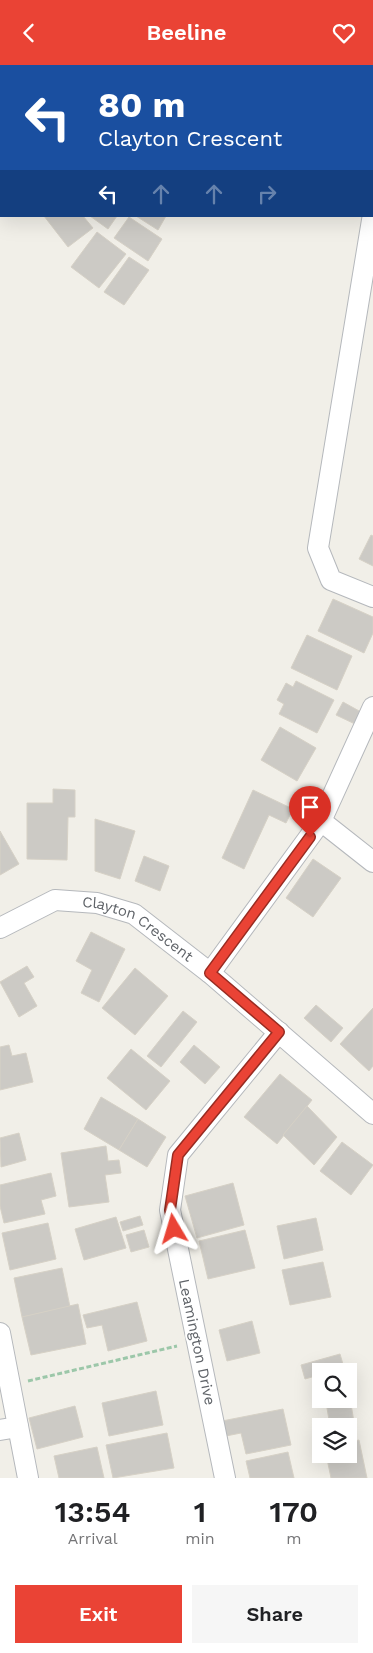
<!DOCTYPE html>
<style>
body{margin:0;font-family:"Work Sans",sans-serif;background:#f6f6f6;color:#202124;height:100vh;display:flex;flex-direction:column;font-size:19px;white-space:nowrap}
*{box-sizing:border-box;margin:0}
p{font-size:16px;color:#757577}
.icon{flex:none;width:28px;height:28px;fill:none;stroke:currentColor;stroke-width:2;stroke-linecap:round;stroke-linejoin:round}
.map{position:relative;height:1413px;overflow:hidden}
.details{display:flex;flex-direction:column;background:#fff;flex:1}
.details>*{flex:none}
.hud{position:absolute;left:0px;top:0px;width:374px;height:152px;box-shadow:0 5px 20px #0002;background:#1a4fa0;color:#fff;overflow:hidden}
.controls{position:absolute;left:312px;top:1298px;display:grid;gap:10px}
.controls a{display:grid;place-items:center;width:45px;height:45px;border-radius:0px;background:#fff;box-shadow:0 5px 20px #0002;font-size:25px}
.pin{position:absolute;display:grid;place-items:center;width:42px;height:42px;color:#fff;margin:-51px -21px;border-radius:50% 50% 50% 0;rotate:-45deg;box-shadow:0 0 5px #0007}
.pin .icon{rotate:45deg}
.me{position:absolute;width:55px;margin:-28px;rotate:353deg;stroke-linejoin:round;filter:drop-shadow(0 0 4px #0008)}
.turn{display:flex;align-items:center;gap:18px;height:105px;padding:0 15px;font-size:22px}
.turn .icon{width:65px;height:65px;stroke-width:2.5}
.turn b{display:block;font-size:35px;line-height:42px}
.lanes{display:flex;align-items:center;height:48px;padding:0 15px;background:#0003;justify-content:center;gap:25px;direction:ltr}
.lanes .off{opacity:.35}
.eta{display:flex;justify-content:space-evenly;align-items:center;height:85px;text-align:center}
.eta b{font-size:30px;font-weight:600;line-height:35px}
.action{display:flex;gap:10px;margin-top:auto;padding:10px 15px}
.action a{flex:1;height:58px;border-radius:0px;background:#ea4335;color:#fff;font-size:20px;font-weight:600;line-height:58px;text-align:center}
.action a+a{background:#f6f6f6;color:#202124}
header{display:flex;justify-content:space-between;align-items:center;height:65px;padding:0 15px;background:#ea4335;color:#fff;font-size:22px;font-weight:600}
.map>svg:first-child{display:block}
.building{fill:#cccac5;stroke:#d6d1c6}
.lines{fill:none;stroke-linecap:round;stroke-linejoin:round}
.street-casing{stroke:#b5b8bc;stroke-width:22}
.path{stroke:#9cc7a9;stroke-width:3;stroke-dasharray:5 2.5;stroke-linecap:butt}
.street{stroke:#fff;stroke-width:20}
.route-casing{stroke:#982c22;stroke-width:12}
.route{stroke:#ea4335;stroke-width:9}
.labels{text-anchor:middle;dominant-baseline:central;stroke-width:4;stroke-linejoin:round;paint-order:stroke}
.street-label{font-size:15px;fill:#5f6368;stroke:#fff}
</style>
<header><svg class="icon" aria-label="back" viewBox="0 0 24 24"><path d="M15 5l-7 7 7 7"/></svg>Beeline<svg class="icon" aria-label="heart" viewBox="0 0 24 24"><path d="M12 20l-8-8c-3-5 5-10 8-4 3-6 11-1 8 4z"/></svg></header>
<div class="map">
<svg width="373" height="1413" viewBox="0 0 373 1413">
<rect width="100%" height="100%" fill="#f1efe8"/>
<!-- building -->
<g class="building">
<path d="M44,151H83L93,163L68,182Z"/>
<path d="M90,151H117L108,164Z"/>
<path d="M136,151H166L158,165Z"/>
<path d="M129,152L162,174L148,196L114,173Z"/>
<path d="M97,167L126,189L99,223L71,202Z"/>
<path d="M129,192L149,205L124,240L104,227Z"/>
<path d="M371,470L373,471V501L359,494Z"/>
<path d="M333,534L373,552V568L364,588L318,566Z"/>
<path d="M307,570L352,591L337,625L291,603Z"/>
<path d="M296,616L334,635L317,668L279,649L284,639L277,635L286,618L293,622Z"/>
<path d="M343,637L361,647L355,659L336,650Z"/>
<path d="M280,662L316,683L297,716L261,695Z"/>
<path d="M53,724L75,725V752H68L67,795L27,794V738H53Z"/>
<path d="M253,725L293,744L286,758L269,750L244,804L222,793Z"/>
<path d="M95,754L135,766L120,814L95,806Z"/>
<path d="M0,766L19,799L0,810Z"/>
<path d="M144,791L169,801L160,826L135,816Z"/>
<path d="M313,794L341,813L313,852L286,833Z"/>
<path d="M91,867L125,884L99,937L81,928L92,905L76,896Z"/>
<path d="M27,901L34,912L24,918L37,941L19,952L0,917Z"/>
<path d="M135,903L168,931L135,970L102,943Z"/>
<path d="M316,940L343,963L331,977L304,953Z"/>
<path d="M373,943V1001L369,1006L340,979Z"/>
<path d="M183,946L197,957L161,1002L147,991Z"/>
<path d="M9,980L12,991L26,988L33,1017L0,1025V982Z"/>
<path d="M194,980L220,1002L205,1019L180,997Z"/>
<path d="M131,984L170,1016L146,1045L107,1013Z"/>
<path d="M280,1009L312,1035L277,1079L244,1052Z"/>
<path d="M101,1032L138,1054L119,1085L84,1064Z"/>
<path d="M307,1041L337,1072L314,1100L283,1070Z"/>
<path d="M138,1054L166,1072L147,1102L119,1085Z"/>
<path d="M19,1068L26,1095L1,1102L0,1073Z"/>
<path d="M342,1077L373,1100L351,1130L320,1106Z"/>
<path d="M106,1081L108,1096L119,1095L121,1108L105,1110L109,1137L69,1142L61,1088Z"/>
<path d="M51,1108L56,1131L41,1135L45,1149L4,1158L0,1141V1120Z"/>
<path d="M233,1118L244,1160L197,1173L185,1131Z"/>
<path d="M140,1151L143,1160L123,1166L120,1157Z"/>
<path d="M116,1152L126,1183L84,1195L75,1164Z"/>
<path d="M316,1153L323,1185L284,1194L277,1161Z"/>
<path d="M48,1158L56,1194L10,1205L2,1168Z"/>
<path d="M144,1165L149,1182L131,1187L126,1170Z"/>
<path d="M245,1165L255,1203L208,1214L199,1176Z"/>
<path d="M323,1197L331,1232L290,1240L282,1205Z"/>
<path d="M62,1203L70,1242L22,1252L14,1213Z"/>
<path d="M137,1237L147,1276L108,1286L102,1260L87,1263L83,1250Z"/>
<path d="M78,1239L86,1279L31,1290L22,1252Z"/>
<path d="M252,1256L260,1288L227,1296L219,1265Z"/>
<path d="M340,1289L345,1306H321V1317L319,1310L305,1314L301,1300Z"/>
<path d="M156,1326L163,1360L109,1371L102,1338Z"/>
<path d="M350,1333L356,1369L349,1370V1361H330L326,1337Z"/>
<path d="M75,1341L83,1372L37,1384L29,1353Z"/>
<path d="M283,1344L291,1380L246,1389L241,1368L226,1371L222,1356Z"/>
<path d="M167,1368L174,1403L113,1413L106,1380Z"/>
<path d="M359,1375L367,1413H331L326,1389H349V1377Z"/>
<path d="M97,1382L104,1413H59L54,1391Z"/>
<path d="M288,1387L294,1413H250L246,1396Z"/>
</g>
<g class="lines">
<defs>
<g id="street">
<path d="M373,149L318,483L331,515L373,532"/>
<path d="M321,756L373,797"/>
<path id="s1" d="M0,863L55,835L97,838L134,849L210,908L373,1049"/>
<path d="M210,908L321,756L373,642"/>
<path d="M0,1268L28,1413"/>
<path d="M0,1365L18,1362"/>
<path d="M225,1413L170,1145L178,1090L279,967"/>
</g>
</defs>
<!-- street casing -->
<use href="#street" class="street-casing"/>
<!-- path -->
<path class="path" d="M28,1316L177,1281"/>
<!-- street -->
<use href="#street" class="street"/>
</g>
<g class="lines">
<defs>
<path id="route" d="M174,1164L170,1145L178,1090L279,967L210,908L310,772"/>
</defs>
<!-- route casing -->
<use href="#route" class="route-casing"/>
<!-- route -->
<use href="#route" class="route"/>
</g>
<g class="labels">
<!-- street labels -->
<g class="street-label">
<text stroke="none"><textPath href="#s1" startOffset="152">Clayton Crescent</textPath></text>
<text transform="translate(197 1277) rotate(78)">Leamington Drive</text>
</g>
</g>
</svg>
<div class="controls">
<a><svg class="icon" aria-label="search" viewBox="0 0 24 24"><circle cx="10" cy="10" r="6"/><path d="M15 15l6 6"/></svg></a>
<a><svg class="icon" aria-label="layers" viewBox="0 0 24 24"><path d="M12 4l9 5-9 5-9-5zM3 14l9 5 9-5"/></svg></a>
</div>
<div class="pin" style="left:310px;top:772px;background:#d93025"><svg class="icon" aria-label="arrive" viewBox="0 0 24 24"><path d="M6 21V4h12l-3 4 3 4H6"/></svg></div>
<svg class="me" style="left:174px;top:1164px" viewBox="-20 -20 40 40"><path d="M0-17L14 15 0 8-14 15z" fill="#ea4335" stroke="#fff" stroke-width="4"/></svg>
<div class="hud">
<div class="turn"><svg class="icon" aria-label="left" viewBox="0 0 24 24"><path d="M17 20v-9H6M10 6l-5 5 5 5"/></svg><div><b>80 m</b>Clayton Crescent</div></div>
<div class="lanes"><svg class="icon" aria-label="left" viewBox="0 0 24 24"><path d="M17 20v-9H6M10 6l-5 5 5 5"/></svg><svg class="icon off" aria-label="ahead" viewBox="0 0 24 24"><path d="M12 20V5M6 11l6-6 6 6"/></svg><svg class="icon off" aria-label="ahead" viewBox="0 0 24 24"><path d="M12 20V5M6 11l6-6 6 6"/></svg><svg class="icon off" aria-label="right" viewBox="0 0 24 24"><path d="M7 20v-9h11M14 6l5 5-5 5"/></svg></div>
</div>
</div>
<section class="details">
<div class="eta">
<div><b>13:54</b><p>Arrival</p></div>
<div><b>1</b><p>min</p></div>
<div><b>170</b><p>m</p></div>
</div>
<div class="action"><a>Exit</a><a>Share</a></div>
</section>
